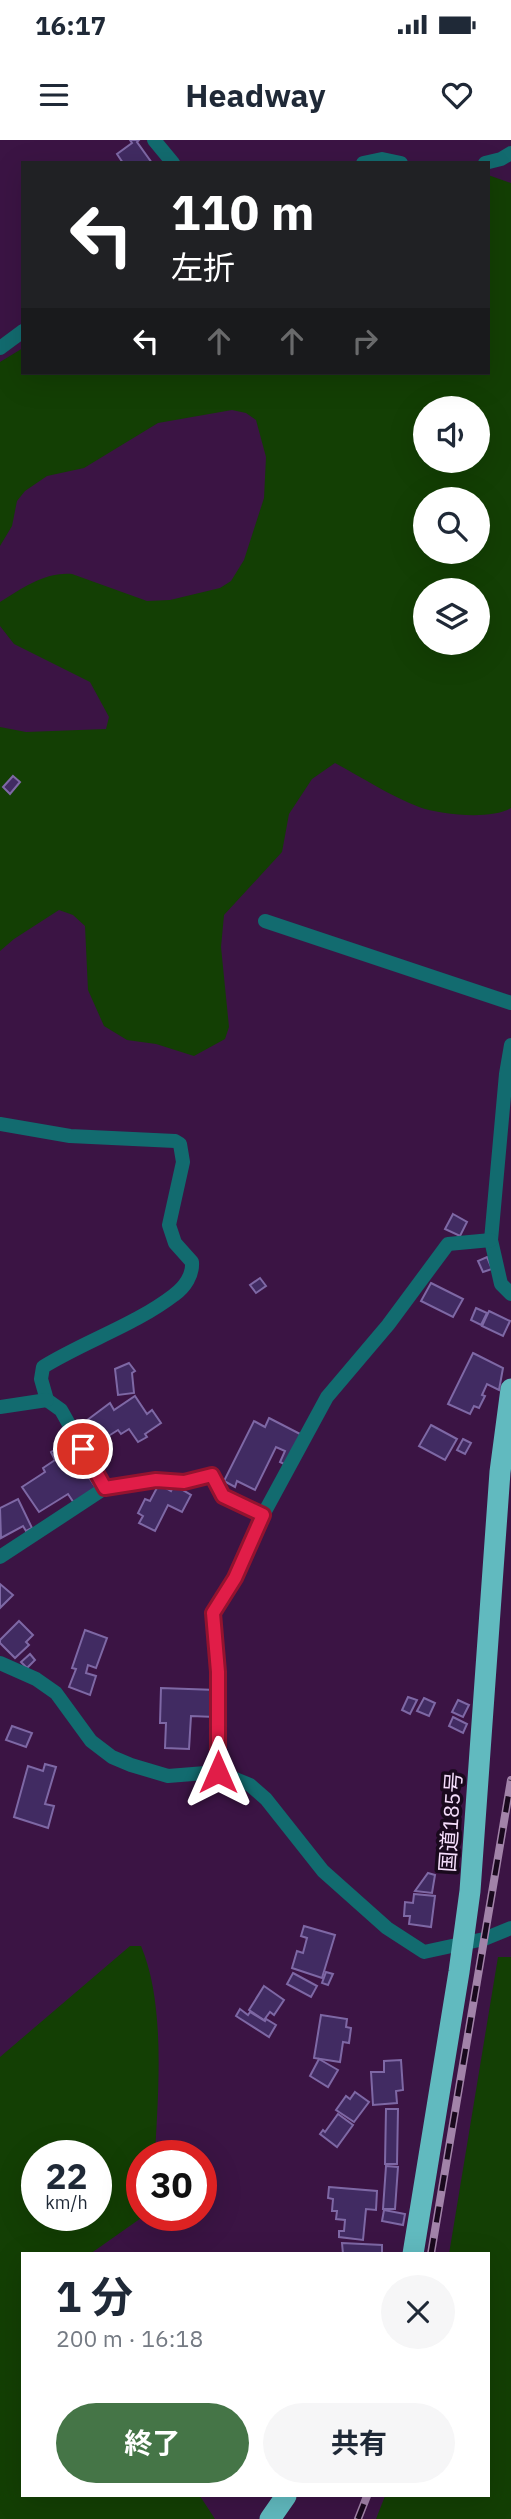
<!DOCTYPE html>
<html lang="ja">
<meta charset="utf-8">
<style>
body{margin:0;font-family:"IBM Plex Sans","Noto Sans JP",sans-serif;background:#f6f6f7;color:#1f2937;height:100vh;display:flex;flex-direction:column;font-size:26px;white-space:nowrap}
*{box-sizing:border-box;margin:0}
p{font-size:23px;color:#747a83}
.icon{flex:none;width:38px;height:38px;fill:none;stroke:currentColor;stroke-width:2;stroke-linecap:round;stroke-linejoin:round}
.map{position:relative;flex:1;overflow:hidden}
.sheet{position:absolute;left:21px;top:2112px;width:469px;height:245px;display:flex;flex-direction:column;background:#fff;border-radius:0px;box-shadow:0 7px 28px #0002}
.sheet>*{flex:none}
.hud{position:absolute;left:21px;top:21px;width:469px;height:214px;border-radius:0px;box-shadow:0 7px 28px #0002;background:#202124;color:#fff;overflow:hidden}
.fabs{position:absolute;left:413px;top:256px;display:grid;gap:14px}
.fabs a{display:grid;place-items:center;width:77px;height:77px;border-radius:50%;background:#fff;box-shadow:0 7px 28px #0002;font-size:35px}
.speed{position:absolute;left:21px;top:2000px;display:flex;gap:14px;font-size:35px;font-weight:700;text-align:center}
.speed>*{display:grid;place-content:center;width:91px;height:91px;border-radius:50%;background:#fff;box-shadow:0 7px 28px #0002;line-height:1}
.speed small{font-size:18px;font-weight:400}
.speed .limit{border:10px solid #d22;background:#fff;color:#111}
.pin{position:absolute;display:grid;place-items:center;width:60px;height:60px;color:#fff;margin:-30px;border:4px solid #fff;border-radius:50%;box-shadow:0 2px 7px #0007}
.me{position:absolute;width:77px;margin:-38px;rotate:0deg;stroke-linejoin:round;filter:drop-shadow(0 0 5px #0008)}
.turn{display:flex;align-items:center;gap:24px;height:147px;padding:0 35px;font-size:32px}
.turn .icon{width:91px;height:91px;stroke-width:2.5}
.turn b{display:block;font-size:49px;line-height:60px}
.lanes{display:flex;align-items:center;height:66px;padding:0 35px;background:#0003;justify-content:center;gap:35px;direction:ltr}
.lanes .off{opacity:.35}
.round{display:grid;place-items:center;flex:none;width:74px;height:74px;border-radius:37px;background:#f6f6f7}
.headline{display:flex;align-items:center;justify-content:space-between;height:119px;padding:0 35px}
h1{font-size:42px;font-weight:700;line-height:52px}
.primary-button{display:flex;gap:14px;margin-top:auto;padding:14px 35px}
.primary-button a{flex:1;height:80px;border-radius:42px;background:#457547;color:#fff;font-size:28px;font-weight:700;line-height:80px;text-align:center}
.primary-button a+a{background:#f6f6f7;color:#1f2937}
.status{display:flex;justify-content:space-between;align-items:center;height:49px;padding:0 35px;background:#fff;direction:ltr}
.status svg{height:19px;fill:currentColor}
header{display:flex;justify-content:space-between;align-items:center;height:91px;padding:0 35px;background:#fff;font-size:32px;font-weight:700}
.map>svg:first-child{display:block}
.green{fill:#133f04;fill-rule:evenodd}
.building{fill:#412b62;stroke:#7e68a5;stroke-width:2}
.lines{fill:none;stroke-linecap:round;stroke-linejoin:round}
.street{stroke:#126b6f;stroke-width:14}
.highway{stroke:#61babf;stroke-width:21}
.rail-casing{stroke:#a283a9;stroke-width:8}
.rail{stroke:#19091d;stroke-width:5;stroke-dasharray:16;stroke-linecap:butt}
.route-casing{stroke:#92132f;stroke-width:18}
.route{stroke:#e11d48;stroke-width:12}
.labels{text-anchor:middle;dominant-baseline:central;stroke-width:7;stroke-linejoin:round;paint-order:stroke}
.street-label{font-size:21px;fill:#f6defc;stroke:#19091d}
</style>
<div class="status"><b>16:17</b><svg viewBox="0 0 49 12"><path d="M0 12V9h3v3zM5 12V6h3v6zM10 12V3h3v9zM15 12V0h3v12zM26 1h20v11H26zM47 4h2v5h-2z"/></svg></div>
<header><svg class="icon" aria-label="menu" viewBox="0 0 24 24"><path d="M4 6h16M4 12h16M4 18h16"/></svg>Headway<svg class="icon" aria-label="heart" viewBox="0 0 24 24"><path d="M12 20l-8-8c-3-5 5-10 8-4 3-6 11-1 8 4z"/></svg></header>
<div class="map">
<svg width="511" height="2379" viewBox="0 0 511 2379">
<rect width="100%" height="100%" fill="#3b1444"/>
<!-- green -->
<g class="green">
<path d="M488,35L511,43V668C492,680 441,675 419,667C390,656 363,638 335,623L312,639L289,674L282,712L224,775L221,807L229,887L225,899L194,916L156,904L127,900L104,886L88,850L85,786L73,775L59,770L14,799L0,811V587L26,592L106,589L109,577L90,542L14,504L0,486V462C23,448 44,432 72,434L147,461L170,460L220,448L231,441L244,420L264,358L266,317L256,280L246,273L232,270L158,283L84,328L47,336L25,351L17,361L12,386L0,406V222L23,208V233H488ZM425,268H478V320H425ZM425,359H478V411H425ZM425,450H478V502H425Z"/>
<path d="M130,1806H141C166,1865 158,1953 155,2016H142V2076H144L90,2114H23V2356H200L215,2379H0V1917ZM37,2016H96V2076H37Z"/>
<path d="M498,1817H511V2379H376L385,2356H488V2114H449Z"/>
</g>
<!-- building -->
<g class="building">
<path d="M130,0H139L137,2L152,23H123L117,14L132,3Z"/>
<path d="M13,636L20,642L10,654L3,647Z"/>
<path d="M453,1074L467,1082L460,1096L445,1089Z"/>
<path d="M487,1117L492,1129L483,1132L478,1121Z"/>
<path d="M260,1138L266,1146L256,1153L250,1145Z"/>
<path d="M431,1143L463,1159L453,1177L421,1161Z"/>
<path d="M476,1168L487,1173L481,1185L471,1180Z"/>
<path d="M489,1171L510,1181L503,1196L482,1186Z"/>
<path d="M473,1213L503,1228L499,1250L487,1244L482,1255L485,1256L479,1268L474,1266L470,1274L448,1264Z"/>
<path d="M129,1223L135,1231L132,1233L134,1253L118,1255L115,1229Z"/>
<path d="M135,1256L147,1274L152,1270L161,1283L145,1294L147,1297L138,1302L129,1289L121,1294L118,1290L91,1307L78,1287L110,1263L114,1270Z"/>
<path d="M269,1278L304,1296L288,1326L280,1322L285,1311L276,1307L255,1350L237,1341L235,1347L224,1341L254,1281L265,1287Z"/>
<path d="M431,1285L457,1299L445,1320L419,1306Z"/>
<path d="M463,1299L471,1303L465,1314L457,1310Z"/>
<path d="M64,1304L67,1308L74,1304L81,1315L76,1318L96,1348L74,1363L68,1354L39,1372L22,1347L45,1332L43,1328L55,1320L51,1312Z"/>
<path d="M159,1344L171,1351L174,1345L191,1355L182,1372L168,1365L155,1391L139,1383L143,1376L138,1373L145,1359L150,1361Z"/>
<path d="M18,1359L32,1388L26,1391L23,1386L1,1398L0,1368Z"/>
<path d="M0,1444L13,1455L0,1468Z"/>
<path d="M19,1481L33,1495L26,1502L29,1505L15,1518L0,1503V1500Z"/>
<path d="M85,1490L107,1498L96,1528L88,1525L86,1533L96,1536L90,1555L69,1547L76,1529L72,1528Z"/>
<path d="M30,1514L35,1520L27,1528L21,1522Z"/>
<path d="M161,1548L216,1550L215,1577L191,1576L189,1609L165,1608L166,1583H160Z"/>
<path d="M408,1557L417,1560L410,1574L402,1570Z"/>
<path d="M424,1558L435,1563L429,1576L417,1571Z"/>
<path d="M458,1560L469,1565L463,1577L452,1572Z"/>
<path d="M453,1577L467,1584L463,1593L449,1586Z"/>
<path d="M12,1586L32,1593L26,1607L6,1600Z"/>
<path d="M45,1624L56,1627L45,1664L54,1666L48,1688L14,1677L28,1626L43,1631Z"/>
<path d="M428,1733L435,1735L432,1753L415,1751Z"/>
<path d="M414,1754L435,1756L431,1787L409,1784L410,1776H404L405,1762L413,1763Z"/>
<path d="M304,1786L335,1795L322,1838L292,1828L297,1811L303,1813L307,1798L301,1796Z"/>
<path d="M326,1832L333,1834L328,1845L322,1843Z"/>
<path d="M293,1833L317,1846L311,1857L287,1844Z"/>
<path d="M264,1846L284,1860L274,1875L270,1872L264,1880L249,1870Z"/>
<path d="M240,1869L248,1875L250,1872L265,1881L266,1879L276,1885L269,1897L236,1876Z"/>
<path d="M321,1875L347,1879L346,1887L351,1888L349,1903L343,1902L340,1922L314,1918Z"/>
<path d="M319,1919L338,1930L328,1947L310,1936Z"/>
<path d="M401,1920L403,1950L396,1951L397,1963L373,1965L371,1932H384V1921Z"/>
<path d="M355,1952L369,1962L354,1982L336,1970L346,1956L350,1959Z"/>
<path d="M386,1969H398L397,2024H385Z"/>
<path d="M338,1974L353,1985L337,2007L320,1994L323,1990L325,1992Z"/>
<path d="M386,2026L398,2027L395,2069H383Z"/>
<path d="M329,2047L377,2051L376,2070L366,2069L363,2100L339,2097V2091H344L345,2080L336,2079L337,2071H332L333,2059L328,2058Z"/>
<path d="M384,2070L405,2074L403,2085L382,2081Z"/>
<path d="M342,2103L382,2105V2114H343Z"/>
</g>
<g class="lines">
<!-- street -->
<g class="street">
<path d="M154,0L173,23"/>
<path d="M363,23L382,19L401,23"/>
<path d="M485,23L501,19L511,13"/>
<path d="M0,208L23,191"/>
<path d="M265,781L511,863"/>
<path d="M511,905L506,934L491,1100L501,1144L511,1154"/>
<path d="M0,984L70,996L175,1001L180,1004L183,1022L169,1085L175,1103L192,1122C193,1135 185,1147 174,1155C135,1185 85,1201 43,1227L41,1239L47,1260L61,1270L105,1348"/>
<path d="M0,1267L47,1260"/>
<path d="M0,1417L105,1348L156,1340L184,1342L212,1335L223,1356L263,1375"/>
<path d="M0,1523L36,1539L56,1553L91,1601L112,1617L131,1625L168,1636L218,1632L250,1645L266,1659L323,1731L387,1788L424,1812L484,1799L511,1788"/>
<path d="M218,1632V1532L213,1473L235,1438L263,1375L327,1257L388,1185L448,1104L491,1100"/>
</g>
<!-- highway -->
<g class="highway">
<path d="M413,2114L459,1832L470,1751L500,1332L511,1249"/>
<path d="M270,2379L286,2356"/>
</g>
<defs>
<g id="rail">
<path d="M431,2114L511,1640"/>
<path d="M358,2379L367,2356"/>
</g>
</defs>
<!-- rail casing -->
<use href="#rail" class="rail-casing"/>
<!-- rail -->
<use href="#rail" class="rail"/>
</g>
<g class="lines">
<defs>
<path id="route" d="M83,1309L105,1348L156,1340L184,1342L212,1335L223,1356L263,1375L235,1438L213,1473L218,1532V1632"/>
</defs>
<!-- route casing -->
<use href="#route" class="route-casing"/>
<!-- route -->
<use href="#route" class="route"/>
</g>
<g class="labels">
<!-- street labels -->
<g class="street-label">
<text transform="translate(450 1682) rotate(-86)">国道185号</text>
</g>
</g>
</svg>
<div class="fabs">
<a><svg class="icon" aria-label="sound" viewBox="0 0 24 24"><path d="M4 9h4l5-4v14l-5-4H4zM17 9q2 3 0 6"/></svg></a>
<a><svg class="icon" aria-label="search" viewBox="0 0 24 24"><circle cx="10" cy="10" r="6"/><path d="M15 15l6 6"/></svg></a>
<a><svg class="icon" aria-label="layers" viewBox="0 0 24 24"><path d="M12 4l9 5-9 5-9-5zM3 14l9 5 9-5"/></svg></a>
</div>
<div class="speed"><div>22<small>km/h</small></div><div class="limit">30</div></div>
<div class="pin" style="left:83px;top:1309px;background:#d93025"><svg class="icon" aria-label="arrive" viewBox="0 0 24 24"><path d="M6 21V4h12l-3 4 3 4H6"/></svg></div>
<svg class="me" style="left:218px;top:1632px" viewBox="-20 -20 40 40"><path d="M0-17L14 15 0 8-14 15z" fill="#e11d48" stroke="#fff" stroke-width="4"/></svg>
<div class="hud">
<div class="turn"><svg class="icon" aria-label="left" viewBox="0 0 24 24"><path d="M17 20v-9H6M10 6l-5 5 5 5"/></svg><div><b>110 m</b>左折</div></div>
<div class="lanes"><svg class="icon" aria-label="left" viewBox="0 0 24 24"><path d="M17 20v-9H6M10 6l-5 5 5 5"/></svg><svg class="icon off" aria-label="ahead" viewBox="0 0 24 24"><path d="M12 20V5M6 11l6-6 6 6"/></svg><svg class="icon off" aria-label="ahead" viewBox="0 0 24 24"><path d="M12 20V5M6 11l6-6 6 6"/></svg><svg class="icon off" aria-label="right" viewBox="0 0 24 24"><path d="M7 20v-9h11M14 6l5 5-5 5"/></svg></div>
</div>
<section class="sheet">
<div class="headline"><div><h1>1 分</h1><p>200 m · 16:18</p></div><a class="round"><svg class="icon" aria-label="close" viewBox="0 0 24 24"><path d="M6 6l12 12M18 6L6 18"/></svg></a></div>
<div class="primary-button"><a>終了</a><a>共有</a></div>
</section>
</div>
